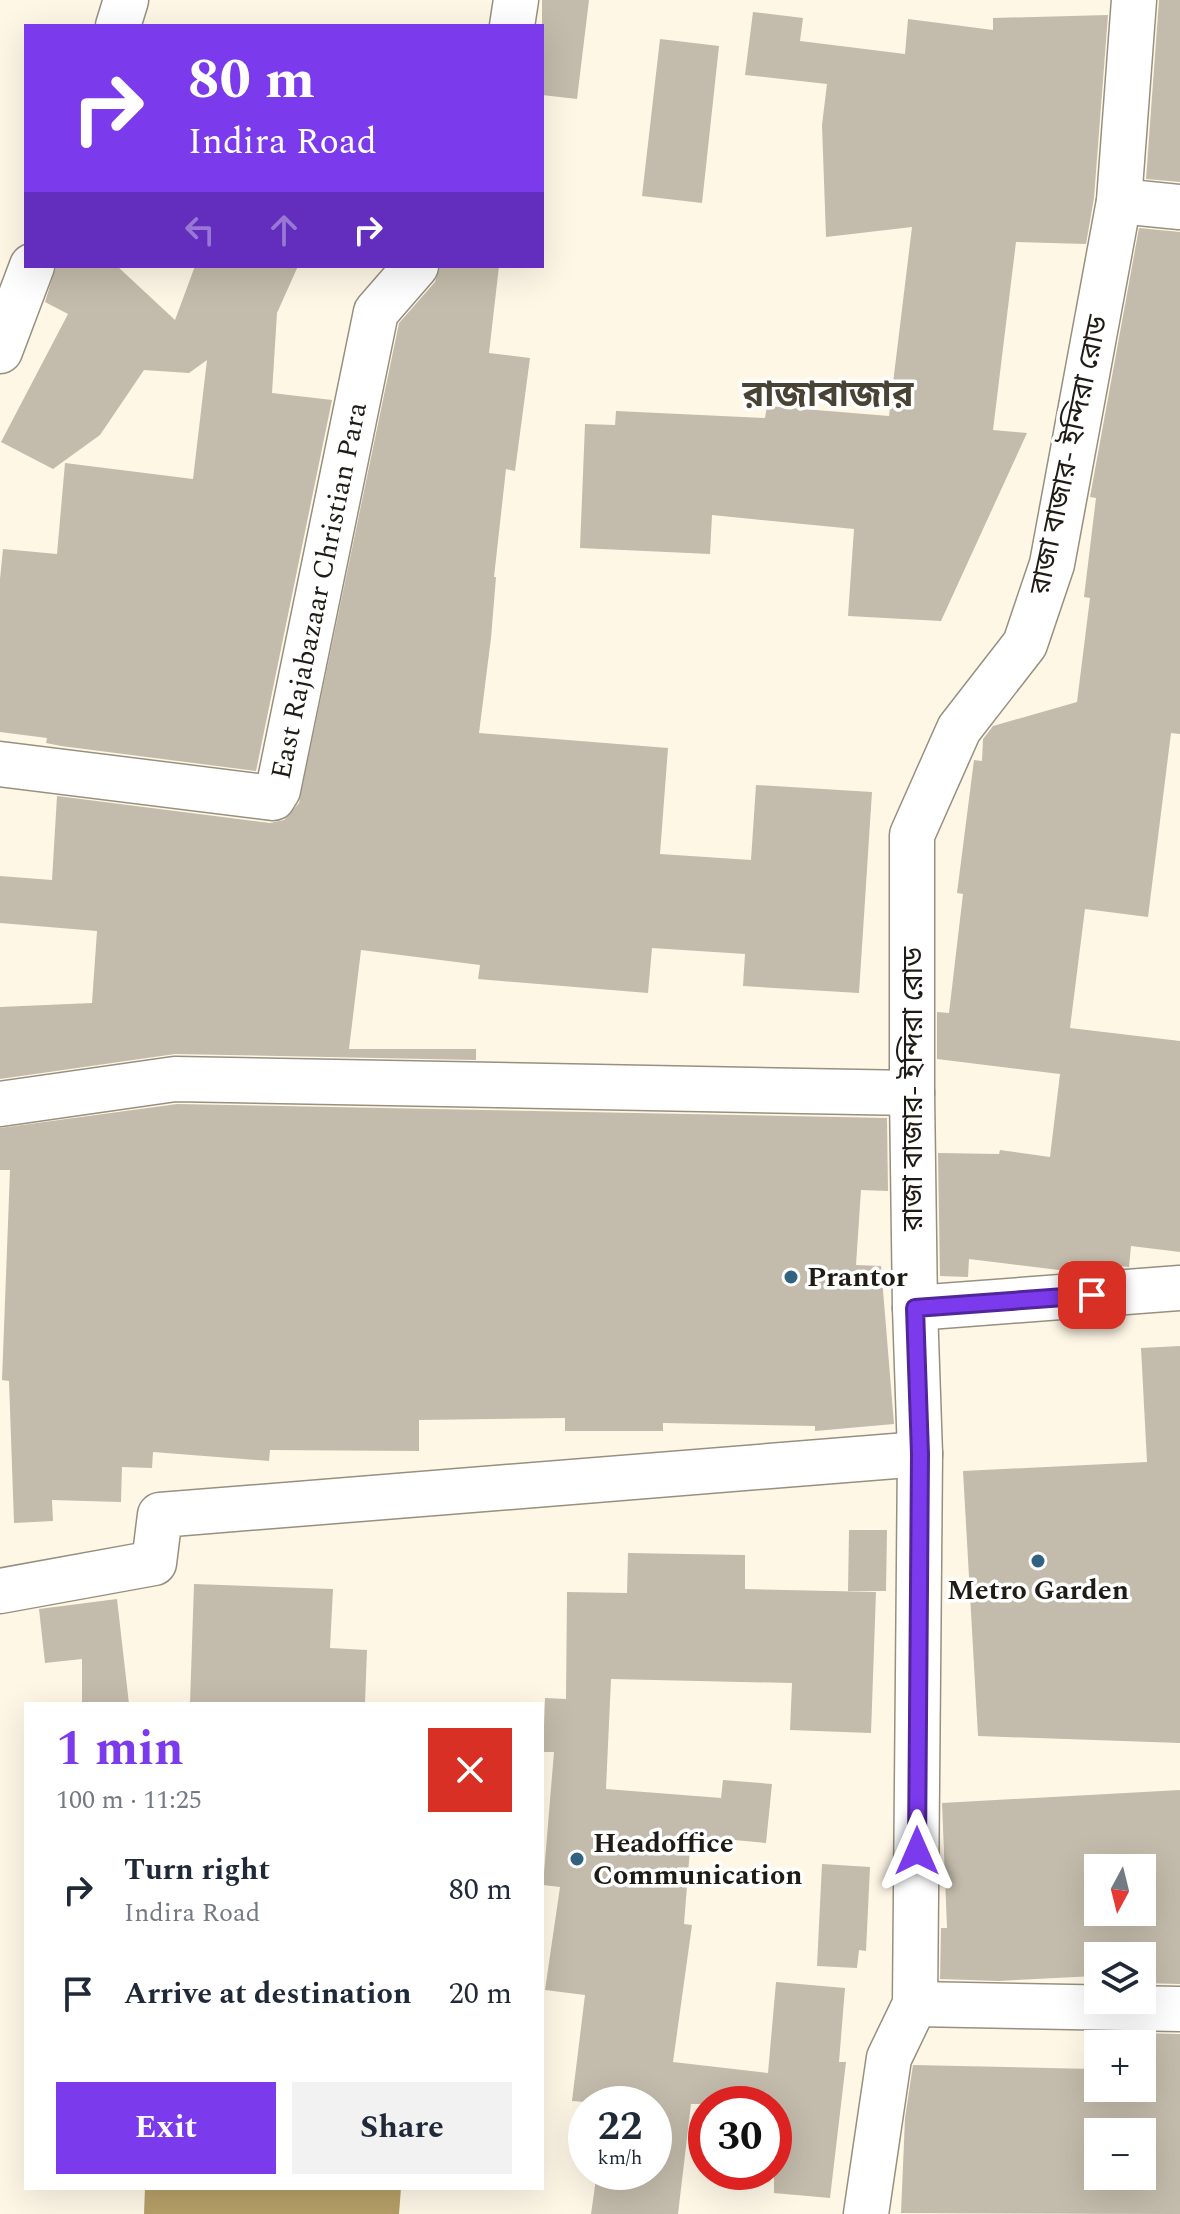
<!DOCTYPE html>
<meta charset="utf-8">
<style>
body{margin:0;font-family:Spectral,"Noto Sans Bengali",serif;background:#f2f2f3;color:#1f2937;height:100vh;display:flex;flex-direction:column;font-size:30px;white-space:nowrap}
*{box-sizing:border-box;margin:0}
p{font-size:26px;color:#747a83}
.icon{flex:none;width:44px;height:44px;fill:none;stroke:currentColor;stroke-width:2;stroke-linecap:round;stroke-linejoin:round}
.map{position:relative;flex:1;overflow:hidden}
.details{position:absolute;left:24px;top:1702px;width:520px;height:488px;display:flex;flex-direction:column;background:#fff;border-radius:0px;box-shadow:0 8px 32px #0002}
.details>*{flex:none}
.hud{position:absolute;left:24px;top:24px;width:520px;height:244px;border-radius:0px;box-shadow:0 8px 32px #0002;background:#7c3aed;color:#fff;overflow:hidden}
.needle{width:52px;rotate:187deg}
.fabs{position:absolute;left:1084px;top:1854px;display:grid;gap:16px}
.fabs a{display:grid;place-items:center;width:72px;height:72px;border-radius:0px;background:#fff;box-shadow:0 8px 32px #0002;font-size:40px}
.speed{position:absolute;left:568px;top:2086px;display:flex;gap:16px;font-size:40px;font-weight:700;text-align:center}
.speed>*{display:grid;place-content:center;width:104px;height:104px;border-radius:50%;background:#fff;box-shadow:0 8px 32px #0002;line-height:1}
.speed small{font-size:20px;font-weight:400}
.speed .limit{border:12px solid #d22;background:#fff;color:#111}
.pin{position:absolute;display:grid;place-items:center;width:68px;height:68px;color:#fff;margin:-34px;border-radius:16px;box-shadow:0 4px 12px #0006}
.me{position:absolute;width:88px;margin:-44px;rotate:0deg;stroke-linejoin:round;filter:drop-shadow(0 0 6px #0008)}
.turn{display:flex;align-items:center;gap:28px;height:168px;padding:0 32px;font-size:36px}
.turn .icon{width:104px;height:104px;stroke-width:2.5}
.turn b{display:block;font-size:56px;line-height:68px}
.lanes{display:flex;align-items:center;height:76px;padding:0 32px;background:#0003;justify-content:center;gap:40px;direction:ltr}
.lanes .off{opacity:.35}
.round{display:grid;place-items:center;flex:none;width:84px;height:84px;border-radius:0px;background:#f2f2f3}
.summary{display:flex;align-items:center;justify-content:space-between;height:136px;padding:0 32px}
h1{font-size:48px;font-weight:700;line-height:60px;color:#7c3aed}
.action{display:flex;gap:16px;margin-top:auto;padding:16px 32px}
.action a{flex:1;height:92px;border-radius:0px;background:#7c3aed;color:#fff;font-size:32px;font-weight:700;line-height:92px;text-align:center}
.action a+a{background:#f2f2f3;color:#1f2937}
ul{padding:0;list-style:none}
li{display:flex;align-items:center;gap:24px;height:104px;padding:0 32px}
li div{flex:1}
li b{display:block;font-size:30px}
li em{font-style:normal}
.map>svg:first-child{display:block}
.water{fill:#b69f67}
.building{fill:#c3bbab;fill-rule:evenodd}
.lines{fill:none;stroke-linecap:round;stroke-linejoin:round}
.street-casing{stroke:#979080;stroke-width:47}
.street{stroke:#fff;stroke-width:44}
.route-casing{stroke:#51269a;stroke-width:20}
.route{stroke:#7c3aed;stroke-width:14}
.poi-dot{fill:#316381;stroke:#fff;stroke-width:3}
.labels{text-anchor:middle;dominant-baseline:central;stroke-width:7;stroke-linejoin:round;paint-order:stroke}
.street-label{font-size:28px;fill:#1f1c16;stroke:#fff}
.poi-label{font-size:28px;font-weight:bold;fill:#1f1c16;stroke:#fff;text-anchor:start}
.district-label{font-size:36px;font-weight:bold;fill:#494335;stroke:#fff}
</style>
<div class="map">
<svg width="1180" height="2214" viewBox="0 0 1180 2214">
<rect width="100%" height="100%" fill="#fff7e6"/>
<!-- water -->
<path class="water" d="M145,2188H401L399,2214H144Z"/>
<!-- building -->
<g class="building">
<path d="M542,0H589L577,99L542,95Z"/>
<path d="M1159,0H1180V182L1146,179Z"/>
<path d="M753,12L803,18L800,41L905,54L908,19L993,30V18L1108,15L1094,198L1086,244L1016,242L993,430L1027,433L941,621L848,616L854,529L712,515L710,554L580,548L585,424L615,425L616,411L765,418L767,406L889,416L912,227L826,237L822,125L827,84L745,75Z"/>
<path d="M660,39L719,46L702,203L642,196Z"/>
<path d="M1139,228L1180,232V734L1171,733L1148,917L1085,909L1070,1028L1180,1041V1252L1131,1246L1129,1267L1069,1261L1067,1271L969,1259L968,1277L940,1276L938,1153L999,1154L1000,1150L1050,1157L1060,1074L937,1059V1012L949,1013L963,894L957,893L974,760L982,761L983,739L993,726L1077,702L1090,598L1084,597L1096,498L1090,497Z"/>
<path d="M56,266H117L175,320L195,266H298L277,313L272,393L332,400L256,771L61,746L46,743L47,738L0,732V579L3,549L57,554L65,463L193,479L207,360L189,373L144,370L100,435L53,469L1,442L68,314L45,302Z"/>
<path d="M440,266H499L489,353L530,358L515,471L506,469L494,577H496L491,638L479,733L668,748L660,854L751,860L756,785L872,792L859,993L743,986L745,954L652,948L648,993L478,979L480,965L361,950L349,1049H476V1060L175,1054L0,1079V1007L92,1003L97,931L0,923V876L52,880L57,796L270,823L284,820L299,803L399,323L435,282Z"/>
<path d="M177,1104L887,1118L888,1191L861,1190L856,1265L881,1266L894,1424L815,1431V1426L663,1423V1431H565V1418L419,1420V1451L270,1450L269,1461L153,1452L152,1468L122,1467L121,1502L52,1500L53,1521L14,1523L9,1381L2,1380L10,1170H0V1128Z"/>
<path d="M1180,1346V1743L978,1736L963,1471L1147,1462L1141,1348Z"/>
<path d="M849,1530H887L886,1591H848Z"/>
<path d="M628,1553L745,1555V1589L876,1592L871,1733L790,1730L792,1683L611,1679L606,1789L721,1798L723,1780L772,1784L766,1843L691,1836L684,1924L692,1925L673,2062L768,2073L776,1982L845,1988L839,2062H846L830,2198L774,2193V2104H691L678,2214H591L597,2172H654V2104H586V2134L581,2133L585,2102L572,2101L585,1995L545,1990L560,1887L543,1885L554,1752H543L545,1698L566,1699L567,1592L627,1593Z"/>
<path d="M194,1584L333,1589L330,1648L367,1650L365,1704H190Z"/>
<path d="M117,1599L129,1704H82V1659L45,1663L39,1609Z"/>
<path d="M1180,1790V1984L1142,1983V1956H1098V1982H1094L1095,1976L999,1981L940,1979L941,1928H947L942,1803ZM1098,1868H1142V1912H1098Z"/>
<path d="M822,1864L870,1867L866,1951L859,1950L857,1968L817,1966Z"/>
<path d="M1093,2032L1180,2034V2214L901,2213L905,2118L913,2065L1092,2069ZM1098,2044H1142V2088H1098ZM1098,2132H1142V2176H1098Z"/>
</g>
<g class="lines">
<defs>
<g id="street">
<path d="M118,26L126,0"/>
<path d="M512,26L516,0"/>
<path d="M1119,201L1180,207"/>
<path d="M0,351L32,266"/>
<path id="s1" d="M0,764L273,798L278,790L376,312L416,266"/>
<path d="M0,1104L175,1079L912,1093"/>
<path d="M915,1308L1180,1288"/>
<path d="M0,1591L154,1563L160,1515L920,1454"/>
<path d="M915,2004L1180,2009"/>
<path d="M866,2214L889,2058L915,2004L920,1454L915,1308L912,1093V835L959,729L1025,644L1052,564L1119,201L1134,0"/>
</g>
</defs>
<!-- street casing -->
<use href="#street" class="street-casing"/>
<!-- street -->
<use href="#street" class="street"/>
</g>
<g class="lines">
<defs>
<path id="route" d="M917,1851L920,1454L915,1308L1092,1295"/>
</defs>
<!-- route casing -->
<use href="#route" class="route-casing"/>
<!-- route -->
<use href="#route" class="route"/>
</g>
<!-- markers -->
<g class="poi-dot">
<circle cx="791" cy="1277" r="8"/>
<circle cx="1038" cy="1561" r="8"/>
<circle cx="577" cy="1859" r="8"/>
</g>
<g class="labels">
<!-- street labels -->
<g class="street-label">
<text transform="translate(1069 455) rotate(-78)">রাজা বাজার- ইন্দিরা রোড</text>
<text stroke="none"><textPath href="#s1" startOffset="488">East Rajabazaar Christian Para</textPath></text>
<text transform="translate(913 1089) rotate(-90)">রাজা বাজার- ইন্দিরা রোড</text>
</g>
<!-- poi labels -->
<g class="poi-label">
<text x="807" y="1277">Prantor</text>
<text x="1038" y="1590" text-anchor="middle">Metro Garden</text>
<text x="593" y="1843">Headoffice<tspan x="593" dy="32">Communication</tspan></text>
</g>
<!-- district labels -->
<g class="district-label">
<text x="828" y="395">রাজাবাজার</text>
</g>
</g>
</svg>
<div class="fabs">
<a><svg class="needle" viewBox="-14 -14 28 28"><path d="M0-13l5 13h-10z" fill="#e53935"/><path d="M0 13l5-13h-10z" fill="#747a83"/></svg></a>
<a><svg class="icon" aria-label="layers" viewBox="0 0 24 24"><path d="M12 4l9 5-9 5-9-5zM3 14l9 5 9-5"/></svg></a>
<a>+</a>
<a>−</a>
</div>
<div class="speed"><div>22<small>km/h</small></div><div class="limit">30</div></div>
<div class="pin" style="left:1092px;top:1295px;background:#d93025"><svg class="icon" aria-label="arrive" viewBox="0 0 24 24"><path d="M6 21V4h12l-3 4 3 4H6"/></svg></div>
<svg class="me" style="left:917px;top:1851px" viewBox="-20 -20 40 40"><path d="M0-17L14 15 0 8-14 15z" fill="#7c3aed" stroke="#fff" stroke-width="4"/></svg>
<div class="hud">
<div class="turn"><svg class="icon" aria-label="right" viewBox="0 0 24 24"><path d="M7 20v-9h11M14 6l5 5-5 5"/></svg><div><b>80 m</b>Indira Road</div></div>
<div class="lanes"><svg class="icon off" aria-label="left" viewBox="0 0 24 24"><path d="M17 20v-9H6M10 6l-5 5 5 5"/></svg><svg class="icon off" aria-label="ahead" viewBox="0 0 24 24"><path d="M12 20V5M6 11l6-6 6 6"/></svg><svg class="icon" aria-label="right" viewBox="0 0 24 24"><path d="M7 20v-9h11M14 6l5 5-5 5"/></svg></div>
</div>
<section class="details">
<div class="summary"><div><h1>1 min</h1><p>100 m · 11:25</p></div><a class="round" style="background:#d93025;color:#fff"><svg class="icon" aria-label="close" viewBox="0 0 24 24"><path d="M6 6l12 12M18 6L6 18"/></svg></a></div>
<ul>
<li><svg class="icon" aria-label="right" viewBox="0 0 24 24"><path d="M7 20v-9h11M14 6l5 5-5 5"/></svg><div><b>Turn right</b><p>Indira Road</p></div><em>80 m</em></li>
<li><svg class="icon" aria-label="arrive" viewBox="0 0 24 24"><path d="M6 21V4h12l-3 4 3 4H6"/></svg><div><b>Arrive at destination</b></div><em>20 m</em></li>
</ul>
<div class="action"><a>Exit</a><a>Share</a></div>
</section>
</div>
